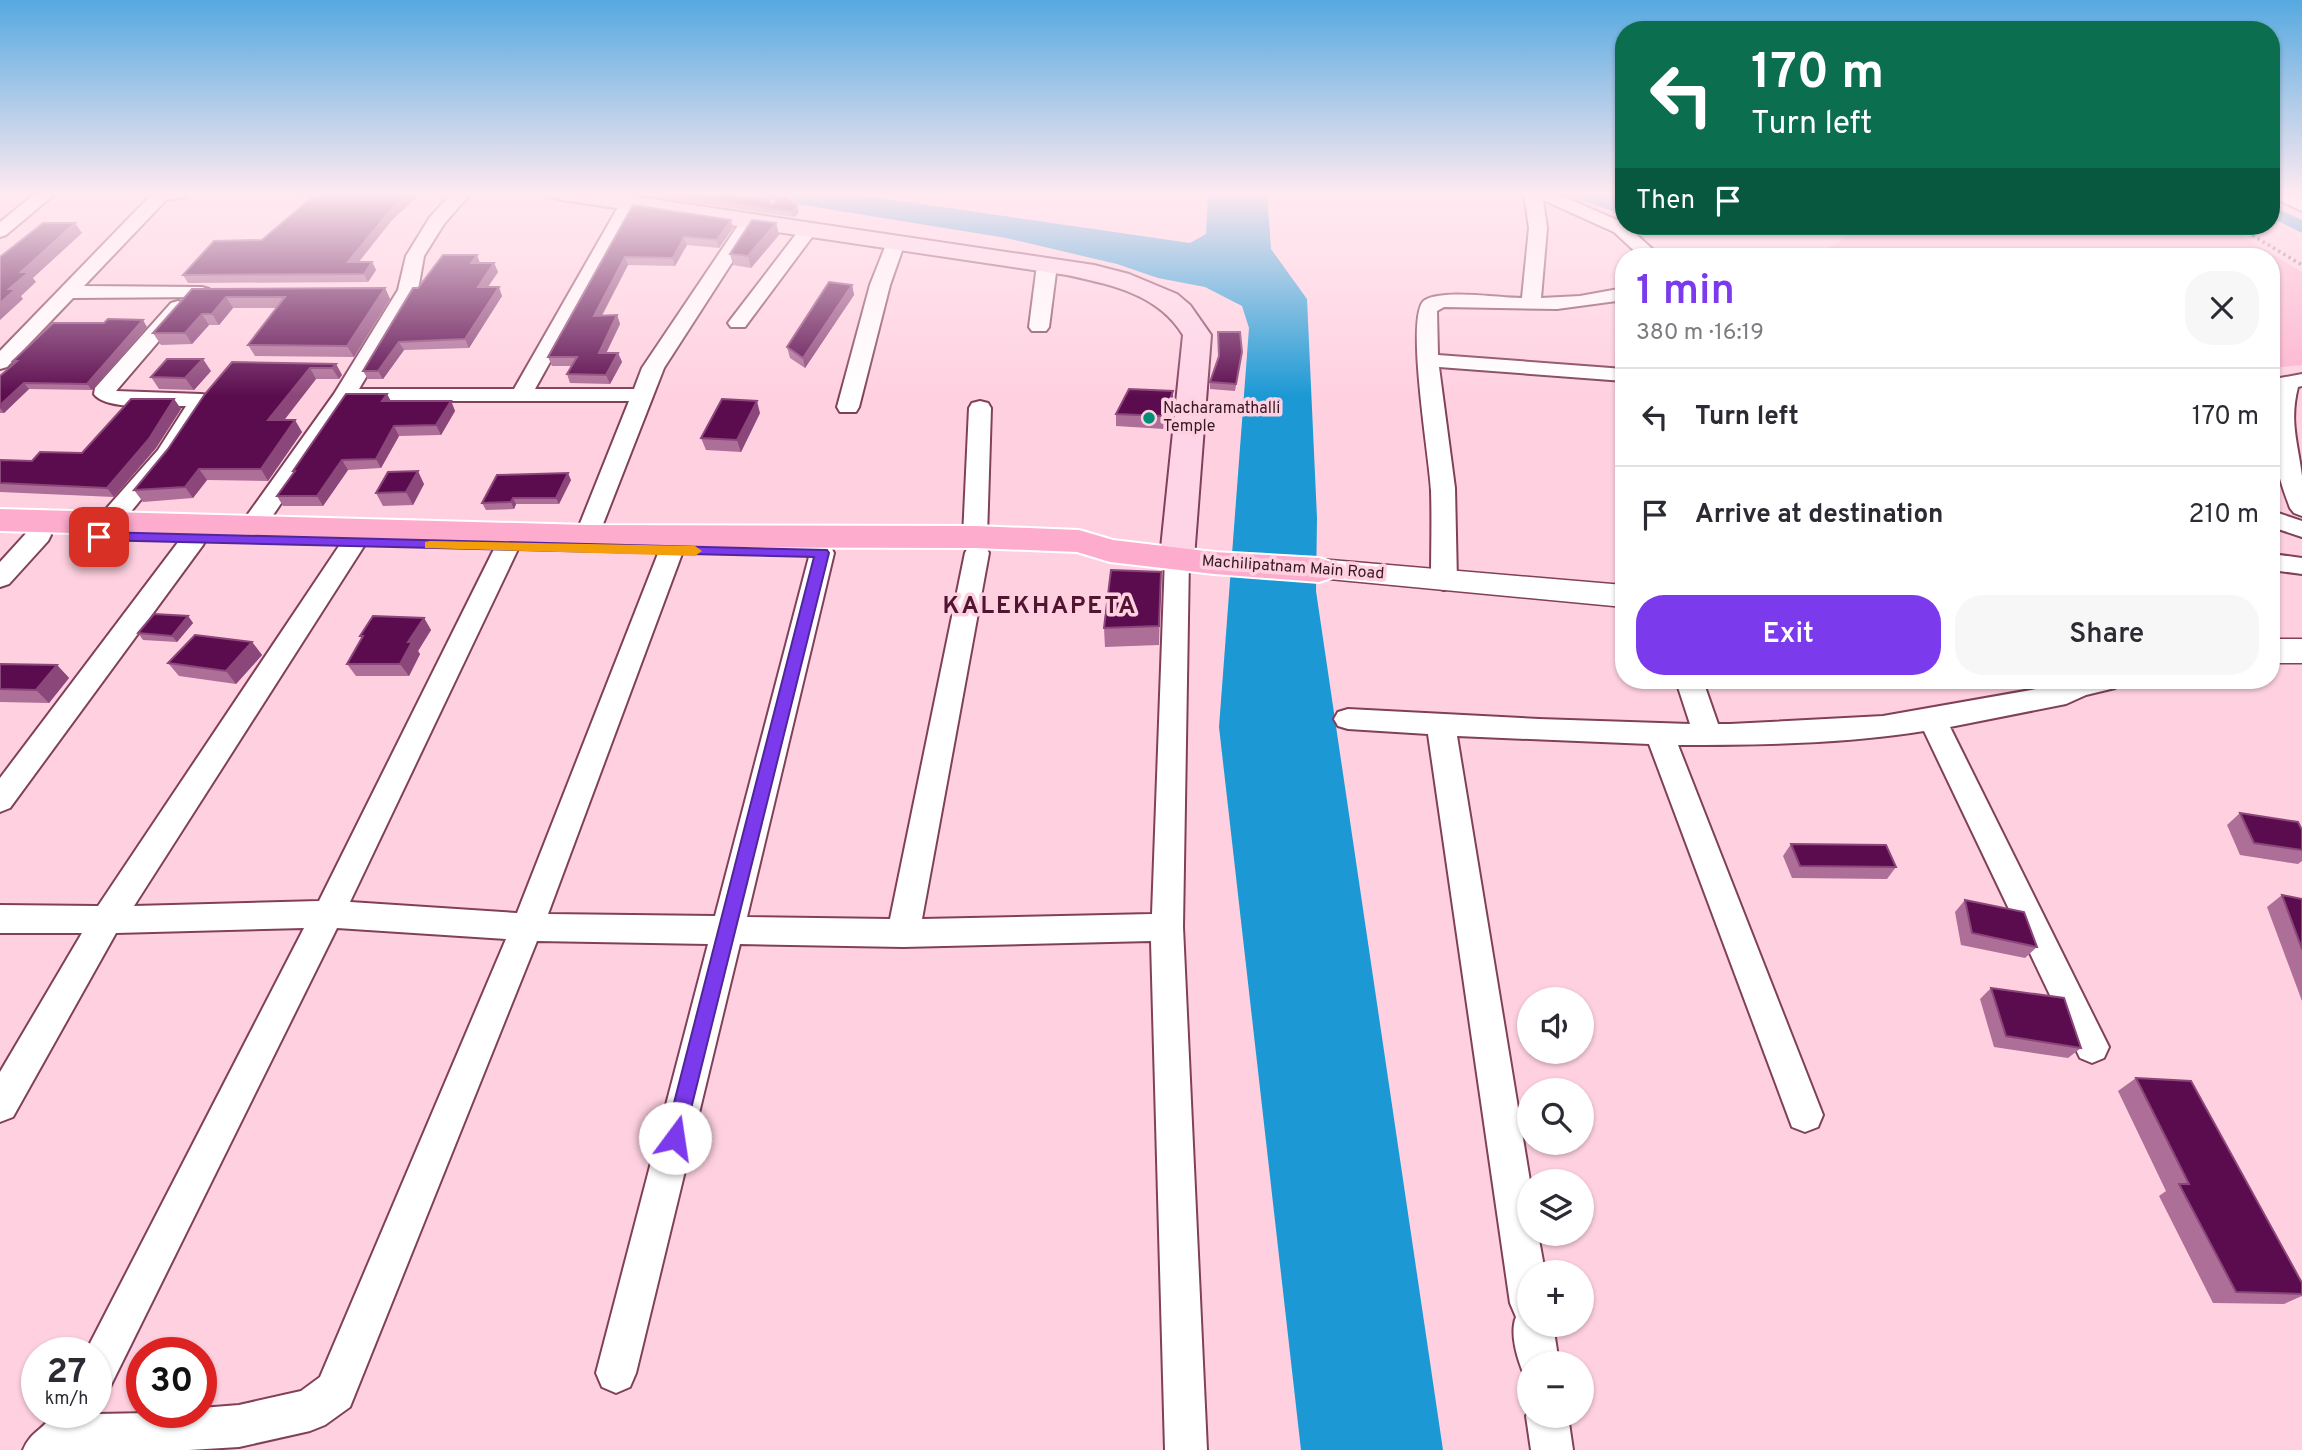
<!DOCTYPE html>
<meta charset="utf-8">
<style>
body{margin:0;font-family:Overpass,sans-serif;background:#f7f7f7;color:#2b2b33;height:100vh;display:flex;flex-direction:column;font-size:26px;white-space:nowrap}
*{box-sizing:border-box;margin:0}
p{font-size:23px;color:#7c7c81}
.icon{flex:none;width:38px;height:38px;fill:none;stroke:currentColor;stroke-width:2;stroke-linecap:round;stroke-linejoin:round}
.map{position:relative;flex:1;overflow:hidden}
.sheet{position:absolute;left:1615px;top:248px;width:665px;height:441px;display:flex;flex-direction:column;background:#fff;border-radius:28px;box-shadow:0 2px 5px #0004}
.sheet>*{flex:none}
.hud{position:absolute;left:1615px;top:21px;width:665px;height:214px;border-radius:28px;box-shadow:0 2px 5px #0004;background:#0b6e4f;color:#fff;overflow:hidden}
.controls{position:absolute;left:1517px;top:987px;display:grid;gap:14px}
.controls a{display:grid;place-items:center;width:77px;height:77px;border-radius:50%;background:#fff;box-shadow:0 2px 5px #0004;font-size:35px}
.speed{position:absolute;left:21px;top:1337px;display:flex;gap:14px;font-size:35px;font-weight:700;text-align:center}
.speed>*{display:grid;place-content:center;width:91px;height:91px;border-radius:50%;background:#fff;box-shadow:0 2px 5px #0004;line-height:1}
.speed small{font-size:18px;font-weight:400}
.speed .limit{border:10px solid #d22;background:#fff;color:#111}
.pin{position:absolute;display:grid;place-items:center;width:60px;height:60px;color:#fff;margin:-30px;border-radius:14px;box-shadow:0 4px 10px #0006}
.me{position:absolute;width:77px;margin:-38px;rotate:14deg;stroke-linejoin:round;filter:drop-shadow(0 0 5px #0008)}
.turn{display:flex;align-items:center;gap:24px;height:147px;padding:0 21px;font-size:32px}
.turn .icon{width:91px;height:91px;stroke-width:2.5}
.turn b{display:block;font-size:49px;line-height:60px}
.then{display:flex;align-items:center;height:66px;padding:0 21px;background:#0003;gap:14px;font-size:26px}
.round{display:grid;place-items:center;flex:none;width:74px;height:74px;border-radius:28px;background:#f7f7f7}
.head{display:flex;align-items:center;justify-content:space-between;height:119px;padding:0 21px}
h1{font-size:42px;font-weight:600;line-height:52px;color:#7c3aed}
.button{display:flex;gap:14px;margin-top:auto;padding:14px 21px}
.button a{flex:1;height:80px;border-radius:28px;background:#7c3aed;color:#fff;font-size:28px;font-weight:600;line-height:80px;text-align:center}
.button a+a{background:#f7f7f7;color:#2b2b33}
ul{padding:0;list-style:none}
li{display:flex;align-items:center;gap:21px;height:98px;padding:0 21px;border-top:2px solid #e1e1e2}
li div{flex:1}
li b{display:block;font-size:26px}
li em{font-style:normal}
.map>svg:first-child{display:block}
.green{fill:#fdb3ce}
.water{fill:#1c99d4}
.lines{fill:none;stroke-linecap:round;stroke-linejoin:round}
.canal{fill:#1c99d4;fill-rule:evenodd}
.minor-casing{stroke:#80405a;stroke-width:4}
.tertiary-casing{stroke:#80405a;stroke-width:3}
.secondary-casing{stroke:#80405a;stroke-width:4}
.primary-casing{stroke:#fff;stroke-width:4}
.path{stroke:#916e7a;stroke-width:3.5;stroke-dasharray:2.5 3.5;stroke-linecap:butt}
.minor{fill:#fff;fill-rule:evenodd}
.tertiary{fill:#fff;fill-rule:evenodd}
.secondary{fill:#fed5e7;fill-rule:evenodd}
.primary{fill:#feacce;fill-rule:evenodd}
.wall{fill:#ad6e97}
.shaded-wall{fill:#8c477a}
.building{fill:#5b0c4e;stroke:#8c477a;stroke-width:2}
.route{fill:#7c3aed;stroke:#51269a;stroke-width:2}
.slow{fill:#f59e0b}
.poi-dot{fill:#008e77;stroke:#ffd1e0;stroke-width:2.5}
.labels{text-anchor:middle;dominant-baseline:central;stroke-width:7;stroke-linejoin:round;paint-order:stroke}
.far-poi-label{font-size:16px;fill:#351a24;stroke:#ffd1e0;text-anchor:start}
.far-street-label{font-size:16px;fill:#351a24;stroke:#ffd1e0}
.district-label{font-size:24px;font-weight:bold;letter-spacing:2px;fill:#501530;stroke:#ffd1e0}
</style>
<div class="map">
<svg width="2302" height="1450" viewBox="0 0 2302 1450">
<rect width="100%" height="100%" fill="#ffd1e0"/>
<!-- green -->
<path class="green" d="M1865,226H2225L2302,272V365L2272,368V257H1813Z"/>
<!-- water -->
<g class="water">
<path d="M729,193H846L1190,243L1206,234L1208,193H1267L1271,249L1307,299L1317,518L1316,591L1443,1450H1301L1219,727L1249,328L1242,306L1205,287L1158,278L1117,264L1006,238Z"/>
<path d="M1561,193H1624V208L1612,211Z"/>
</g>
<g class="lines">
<!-- canal -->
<path class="canal" d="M2272,206L2302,220V233L2272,218Z"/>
<defs>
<g id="minor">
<path d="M36,193H56L6,235L0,237V222Z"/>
<path d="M153,193H188L185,197L166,200L84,286L202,287L209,289L212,293L209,297L73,298L7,367L0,369V351Z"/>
<path d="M452,193H471L444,224L424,256L418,290L359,389H514L621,202L630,197L639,202L535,389H634L642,368L745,215H757L760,219L664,368L596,542L587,544L578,542L575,536L629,401H350L261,533L252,535L243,533L240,527L243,521L334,394L398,290L406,256L430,217Z"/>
<path d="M1524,193H1555L1624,223L1661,257H1641L1614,232L1543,200L1547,228L1541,298L1580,296L1624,288V300L1557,309L1444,307L1437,311L1438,355L1624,369V381L1439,367L1455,488L1457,581L1453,587L1444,590L1435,587L1431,581C1431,551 1432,520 1431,490C1430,461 1404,312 1425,300C1444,289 1499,298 1522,298L1529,228Z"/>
<path d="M2272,193H2290L2302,199V211L2272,197Z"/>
<path d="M809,224L818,229L745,327H731L728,323L731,319L803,225Z"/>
<path d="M896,236L905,242L890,285L859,407L856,412H840L837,407L870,285L887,242Z"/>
<path d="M1047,259L1057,265L1049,327L1046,331H1032L1029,327L1037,265Z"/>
<path d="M178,301L185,303L188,307L116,391L201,394L209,395L212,400L174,459L116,530L107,532L98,530L95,524L98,518L158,450L186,406C165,406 106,411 94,394L95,388L171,303Z"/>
<path d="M2302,374V386L2298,387C2289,422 2298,443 2302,476C2302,489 2302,503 2302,516L2294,513L2290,508C2277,474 2258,411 2280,378Z"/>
<path d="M980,401L988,403L991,408L987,537L984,543L975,545L966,543L963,537L969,408L972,403Z"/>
<path d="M2272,511L2302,521V537L2272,527Z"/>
<path d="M39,527L48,529L51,535L48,541L9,584L0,587V562L30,529Z"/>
<path d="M194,531L203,533L206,539L203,545L10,808L0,812V778L185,533Z"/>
<path d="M354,535L363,537L366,543L134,906L319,901L495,547L498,541L507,539L516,541L519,547L350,902L517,913L659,551L662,545L671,543L680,545L683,551L548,914L715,916L810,553L813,547L822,545L831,547L834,553L747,917L890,919L965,553L968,547L977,545L986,547L989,553L922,919L1152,914L1165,558L1168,552L1177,550L1186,552L1189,558L1183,927L1207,1450H1165L1151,941L903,947L740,944L636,1373L630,1387L616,1393L602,1387L596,1373L708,944L537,941L350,1407L325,1425L310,1431L239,1447L189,1450H23C32,1429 45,1430 54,1412H96V1408L97,1414L201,1412V1408L239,1405L301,1391L320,1377L506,939L337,928L110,1387L96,1393V1353H85L304,928L116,933L13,1117L0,1122V1072L82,933H0V905L98,906L345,537Z"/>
<path d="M2272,554L2302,558V574L2272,570Z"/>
<path d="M1676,681H1703L1718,724H1730L1883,716L2059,685L2065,681H2118L2115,688L2086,695L2066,704L1950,727L2109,1047L2104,1058L2092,1063L2080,1058L1924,731C1843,744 1759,745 1678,745L1823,1115L1818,1127L1805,1132L1792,1127L1649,744L1457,736L1530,1181V1234H1538L1545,1272H1530V1325H1553L1559,1363H1530V1379L1525,1377C1518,1361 1509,1334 1516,1317L1510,1303L1428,734L1348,729L1338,726L1334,719L1338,712L1348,709L1539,719L1690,724Z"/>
<path d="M1530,1408V1416H1568L1573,1450H1531L1526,1416Z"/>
</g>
<g id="tertiary">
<path d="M1319,559L1624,585V607L1308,577L1303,570L1308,563Z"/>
<rect x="2272" y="639" width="30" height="24"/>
</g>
<path id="secondary" d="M550,193H612L1094,265L1129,274L1177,294L1190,305L1211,335L1194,558L1189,566L1177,569L1165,566L1160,558L1183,335C1158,294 1112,285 1067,275L562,200L553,198Z"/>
<path id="primary" d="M0,509L587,525L975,526L1079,530L1113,540L1214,552L1319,558L1331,562L1336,570L1331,578L1319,582L1214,574L1110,562L1077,552L975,548L587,547L0,531Z"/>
</defs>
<!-- minor casing -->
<use href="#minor" class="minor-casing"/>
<!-- tertiary casing -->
<use href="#tertiary" class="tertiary-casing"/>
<!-- secondary casing -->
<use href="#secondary" class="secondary-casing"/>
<!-- primary casing -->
<use href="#primary" class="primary-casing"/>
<!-- path -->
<path class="path" d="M2237,226L2302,265"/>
<!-- minor -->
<use href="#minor" class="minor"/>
<!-- tertiary -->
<use href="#tertiary" class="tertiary"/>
<!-- secondary -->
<use href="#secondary" class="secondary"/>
<!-- primary -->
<use href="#primary" class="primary"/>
</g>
<!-- wall -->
<g class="wall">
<path d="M266,193H421L392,220L359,262H372L376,270L368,282L188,283L183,275L262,240L311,198Z"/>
<path d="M646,193H726L771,200L772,205L797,206L799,212L794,217L647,196Z"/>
<path d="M633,205L733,228L719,248L687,245L675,266L628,265L602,316L617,315L620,324L606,353H618L622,362L610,384L570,383L567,374L572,366H552L548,357Z"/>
<path d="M776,223L779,235L751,268L733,265L730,254Z"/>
<path d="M477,255L480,263H494L498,272L488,287L502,296L469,348L404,350L383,379H368L363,371L418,288Z"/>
<path d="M852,285L854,295L805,368L790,358L787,347Z"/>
<path d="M385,288L390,299L354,357L255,356L248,345L277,308H233L219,325H209L192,344L161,345L153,333L192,289Z"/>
<path d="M147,327L92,390L29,389L4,413H0V376L15,363L13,361Z"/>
<path d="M1218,332L1241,358L1235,391L1210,389V382L1219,358Z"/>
<path d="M232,362L336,364L342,375L339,379H316L284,420L302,432L268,481L207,480L193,498L143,502L134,490L168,449Z"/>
<path d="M211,371L194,390L159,389L151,377Z"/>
<path d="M387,394L391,401H451L455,411L441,435L399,436L381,468L348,470L323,506H283L277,496L294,473L293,471Z"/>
<path d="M174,399L181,409L156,448L114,497L0,492V460L32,461L82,453Z"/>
<path d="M1173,404L1164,429L1116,426V414Z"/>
<path d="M760,413L741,452L706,450L701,438Z"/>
<path d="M571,480L559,504H516L514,509L486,510L482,503Z"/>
<path d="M1624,480V518L1620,490Z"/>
<path d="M424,484L413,505L383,506L376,493Z"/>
<path d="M1161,572L1159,645L1105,647L1104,628Z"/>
<path d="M188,616L193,623L177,642L143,640L138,633Z"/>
<path d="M424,618L431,630L418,651L420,654L409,676H356L347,664L362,639L360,636Z"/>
<path d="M252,642L262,655L236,684L179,676L168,663Z"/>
<path d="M0,664L57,665L69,678L49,703L0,702Z"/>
<path d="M2240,813L2302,830V861L2298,864L2240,855L2227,825Z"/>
<path d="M1791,844L1896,867L1887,879L1792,878L1783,856Z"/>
<path d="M2282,895L2302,899V1001L2267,907Z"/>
<path d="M1965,900L2037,947L2025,958L1961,945L1955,912Z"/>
<path d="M1991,988L2081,1048L2068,1058L1994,1047L1980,999Z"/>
<path d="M2136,1078L2302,1283V1296L2284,1304L2213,1303L2159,1196L2166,1191L2118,1091Z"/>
</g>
<!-- shaded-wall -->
<g class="shaded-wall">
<path d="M409,193H421L392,220L352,270L348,262L389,212Z"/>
<path d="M797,206L799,212L794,217L792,212Z"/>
<path d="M731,220L733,228L719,248L717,240Z"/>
<path d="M75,223L82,233L33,278L36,282L21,296L23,299L0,320V303L21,272Z"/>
<path d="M776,223L779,235L751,268L748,256Z"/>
<path d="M684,237L687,245L675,266L673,258Z"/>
<path d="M477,255L480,264L471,263Z"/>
<path d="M625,257L628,265L597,324L594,316Z"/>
<path d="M372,262L376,270L368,282L364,274Z"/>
<path d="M494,263L498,272L482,295L478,287Z"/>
<path d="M852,285L854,295L805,368L803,358Z"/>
<path d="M499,287L502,296L469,348L465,339Z"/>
<path d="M385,288L390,299L354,357L347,346Z"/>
<path d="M226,297L233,308L219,325L212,314Z"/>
<path d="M202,314L209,325L192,344L185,333Z"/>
<path d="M617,315L620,324L602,362L599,353Z"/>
<path d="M143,320L147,327L92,390L87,384Z"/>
<path d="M399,342L404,350L383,379L378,371Z"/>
<path d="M618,353L622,362L610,384L606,375Z"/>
<path d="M203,359L211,371L194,390L185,378Z"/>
<path d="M336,364L342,375L339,379L332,368Z"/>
<path d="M310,368L316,379L275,432L268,420Z"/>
<path d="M24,383L29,389L4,413L0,408V405Z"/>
<path d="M1173,391V404L1164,429V416Z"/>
<path d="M387,394L392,404L382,401Z"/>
<path d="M174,399L181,409L156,448L114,497L107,488Z"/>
<path d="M451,401L455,411L441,435L436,425Z"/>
<path d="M757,401L760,413L741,452L737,440Z"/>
<path d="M295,420L302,432L268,481L261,469Z"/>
<path d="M394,426L399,436L381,468L376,459Z"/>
<path d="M342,460L348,470L323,506L317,496Z"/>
<path d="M199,469L207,480L193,498L185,487Z"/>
<path d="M418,471L424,484L413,505L406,492Z"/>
<path d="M568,473L571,480L559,504L556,498Z"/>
<path d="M513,498L516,504L514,509L511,502Z"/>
<path d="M188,616L193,623L177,642L172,636Z"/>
<path d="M424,618L431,630L418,651L420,654L409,676L400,664L408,642Z"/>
<path d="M252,642L262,655L236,684L226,671Z"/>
<path d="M57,665L69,678L49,703L36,690Z"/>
</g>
<!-- building -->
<g class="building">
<path d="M317,193H409L389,212L348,262H372L364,274L183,275L214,241L262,240Z"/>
<path d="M666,193H726L771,200L768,204L773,205L783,193L797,206L792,212Z"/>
<path d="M633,205L731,220L717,240L684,237L673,258L625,257L594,316L617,315L599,353H618L606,375L567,374L577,357H548Z"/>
<path d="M752,220L776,223L748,256L730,254Z"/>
<path d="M43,223H75L21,272H29L9,289H16L0,303V257Z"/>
<path d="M443,255H477L471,263H494L478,287H499L465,339L399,342L378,371H363L413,288H418Z"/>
<path d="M829,282L852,285L803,358L787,347Z"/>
<path d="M385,288L347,346L248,345L285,297H226L212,314H202L185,333H153L192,289Z"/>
<path d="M108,319L143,320L87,384L24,383L0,405V376L17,361H13L53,323H104Z"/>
<path d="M1218,332H1240L1242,352L1236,384L1210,382L1219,356Z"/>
<path d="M167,359H203L185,378L151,377Z"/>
<path d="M232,362L336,364L332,368H310L268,420H295L261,469H199L185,487L134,490L168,449L205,394Z"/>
<path d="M1129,389L1173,391L1164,416L1116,414Z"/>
<path d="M346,394H387L382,401H451L436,425L394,426L376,459L342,460L317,496H277L295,471H293Z"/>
<path d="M131,399H174L149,439L107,488L0,483V460L32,461L40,452L82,453Z"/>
<path d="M722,399L757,401L737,440L701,438Z"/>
<path d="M418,471L406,492L376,493L388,472Z"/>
<path d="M568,473L556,498H513L511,502L482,503L497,475Z"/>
<path d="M1111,570L1161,572L1159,626L1104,628Z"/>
<path d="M154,614L188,616L172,636L138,633Z"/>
<path d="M373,616L424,618L408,642H412L400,664H347L363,636H360Z"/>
<path d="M195,635L252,642L226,671L168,663Z"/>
<path d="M0,664L57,665L36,690L0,689Z"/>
<path d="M2240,813L2298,822L2302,830V850L2254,843Z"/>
<path d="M1791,844L1886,845L1896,867L1800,866Z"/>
<path d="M2282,895L2302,899V949Z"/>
<path d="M1965,900L2024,912L2037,947L1972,933Z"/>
<path d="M1991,988L2064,998L2081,1048L2006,1036Z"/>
<path d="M2136,1078L2191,1081L2302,1283V1294L2236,1292L2179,1184H2189Z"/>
</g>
<!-- sky -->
<linearGradient id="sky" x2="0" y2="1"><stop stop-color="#56a9e0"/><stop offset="0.49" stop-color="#ffeaf1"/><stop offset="1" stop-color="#ffeaf1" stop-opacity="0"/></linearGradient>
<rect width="2302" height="396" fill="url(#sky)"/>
<!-- route -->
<path class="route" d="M99,532L827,550L829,553L682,1145L675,1148L668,1145L665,1138L814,557L94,540V533Z"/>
<!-- slow -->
<path class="slow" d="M430,541L695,546L702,551L695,556L425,548V542Z"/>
<!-- markers -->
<circle class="poi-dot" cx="1149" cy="418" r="7"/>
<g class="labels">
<!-- far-poi labels -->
<g class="far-poi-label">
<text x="1163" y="409">Nacharamathalli<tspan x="1163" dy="18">Temple</tspan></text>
</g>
<!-- far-street labels -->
<g class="far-street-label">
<text transform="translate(1293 568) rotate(4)">Machilipatnam Main Road</text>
</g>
<!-- district labels -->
<g class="district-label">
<text x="1040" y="607">KALEKHAPETA</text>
</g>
</g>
</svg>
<div class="controls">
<a><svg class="icon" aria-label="sound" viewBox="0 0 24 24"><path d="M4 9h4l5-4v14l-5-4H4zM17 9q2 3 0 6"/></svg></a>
<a><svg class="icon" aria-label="search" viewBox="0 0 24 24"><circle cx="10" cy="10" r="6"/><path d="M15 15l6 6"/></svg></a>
<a><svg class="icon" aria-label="layers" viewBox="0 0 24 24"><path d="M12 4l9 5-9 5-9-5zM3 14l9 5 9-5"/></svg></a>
<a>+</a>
<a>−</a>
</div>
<div class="speed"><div>27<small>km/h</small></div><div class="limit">30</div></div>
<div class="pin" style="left:99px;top:537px;background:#d93025"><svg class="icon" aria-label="arrive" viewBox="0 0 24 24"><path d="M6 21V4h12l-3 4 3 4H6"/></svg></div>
<svg class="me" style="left:675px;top:1138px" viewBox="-20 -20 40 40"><circle r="19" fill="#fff"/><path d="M0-13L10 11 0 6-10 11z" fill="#7c3aed"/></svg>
<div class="hud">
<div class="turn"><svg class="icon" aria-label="left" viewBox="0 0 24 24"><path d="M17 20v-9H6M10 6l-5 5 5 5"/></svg><div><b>170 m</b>Turn left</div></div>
<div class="then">Then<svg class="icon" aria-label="arrive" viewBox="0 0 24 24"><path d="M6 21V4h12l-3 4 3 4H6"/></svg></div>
</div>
<section class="sheet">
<div class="head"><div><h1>1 min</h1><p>380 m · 16:19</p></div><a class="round"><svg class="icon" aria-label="close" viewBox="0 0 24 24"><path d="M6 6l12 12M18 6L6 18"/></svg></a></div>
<ul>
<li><svg class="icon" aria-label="left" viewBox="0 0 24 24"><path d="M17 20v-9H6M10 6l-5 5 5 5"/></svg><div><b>Turn left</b></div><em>170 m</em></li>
<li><svg class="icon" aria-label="arrive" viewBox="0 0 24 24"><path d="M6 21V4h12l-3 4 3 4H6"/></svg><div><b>Arrive at destination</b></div><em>210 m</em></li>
</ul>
<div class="button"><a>Exit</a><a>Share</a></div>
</section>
</div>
